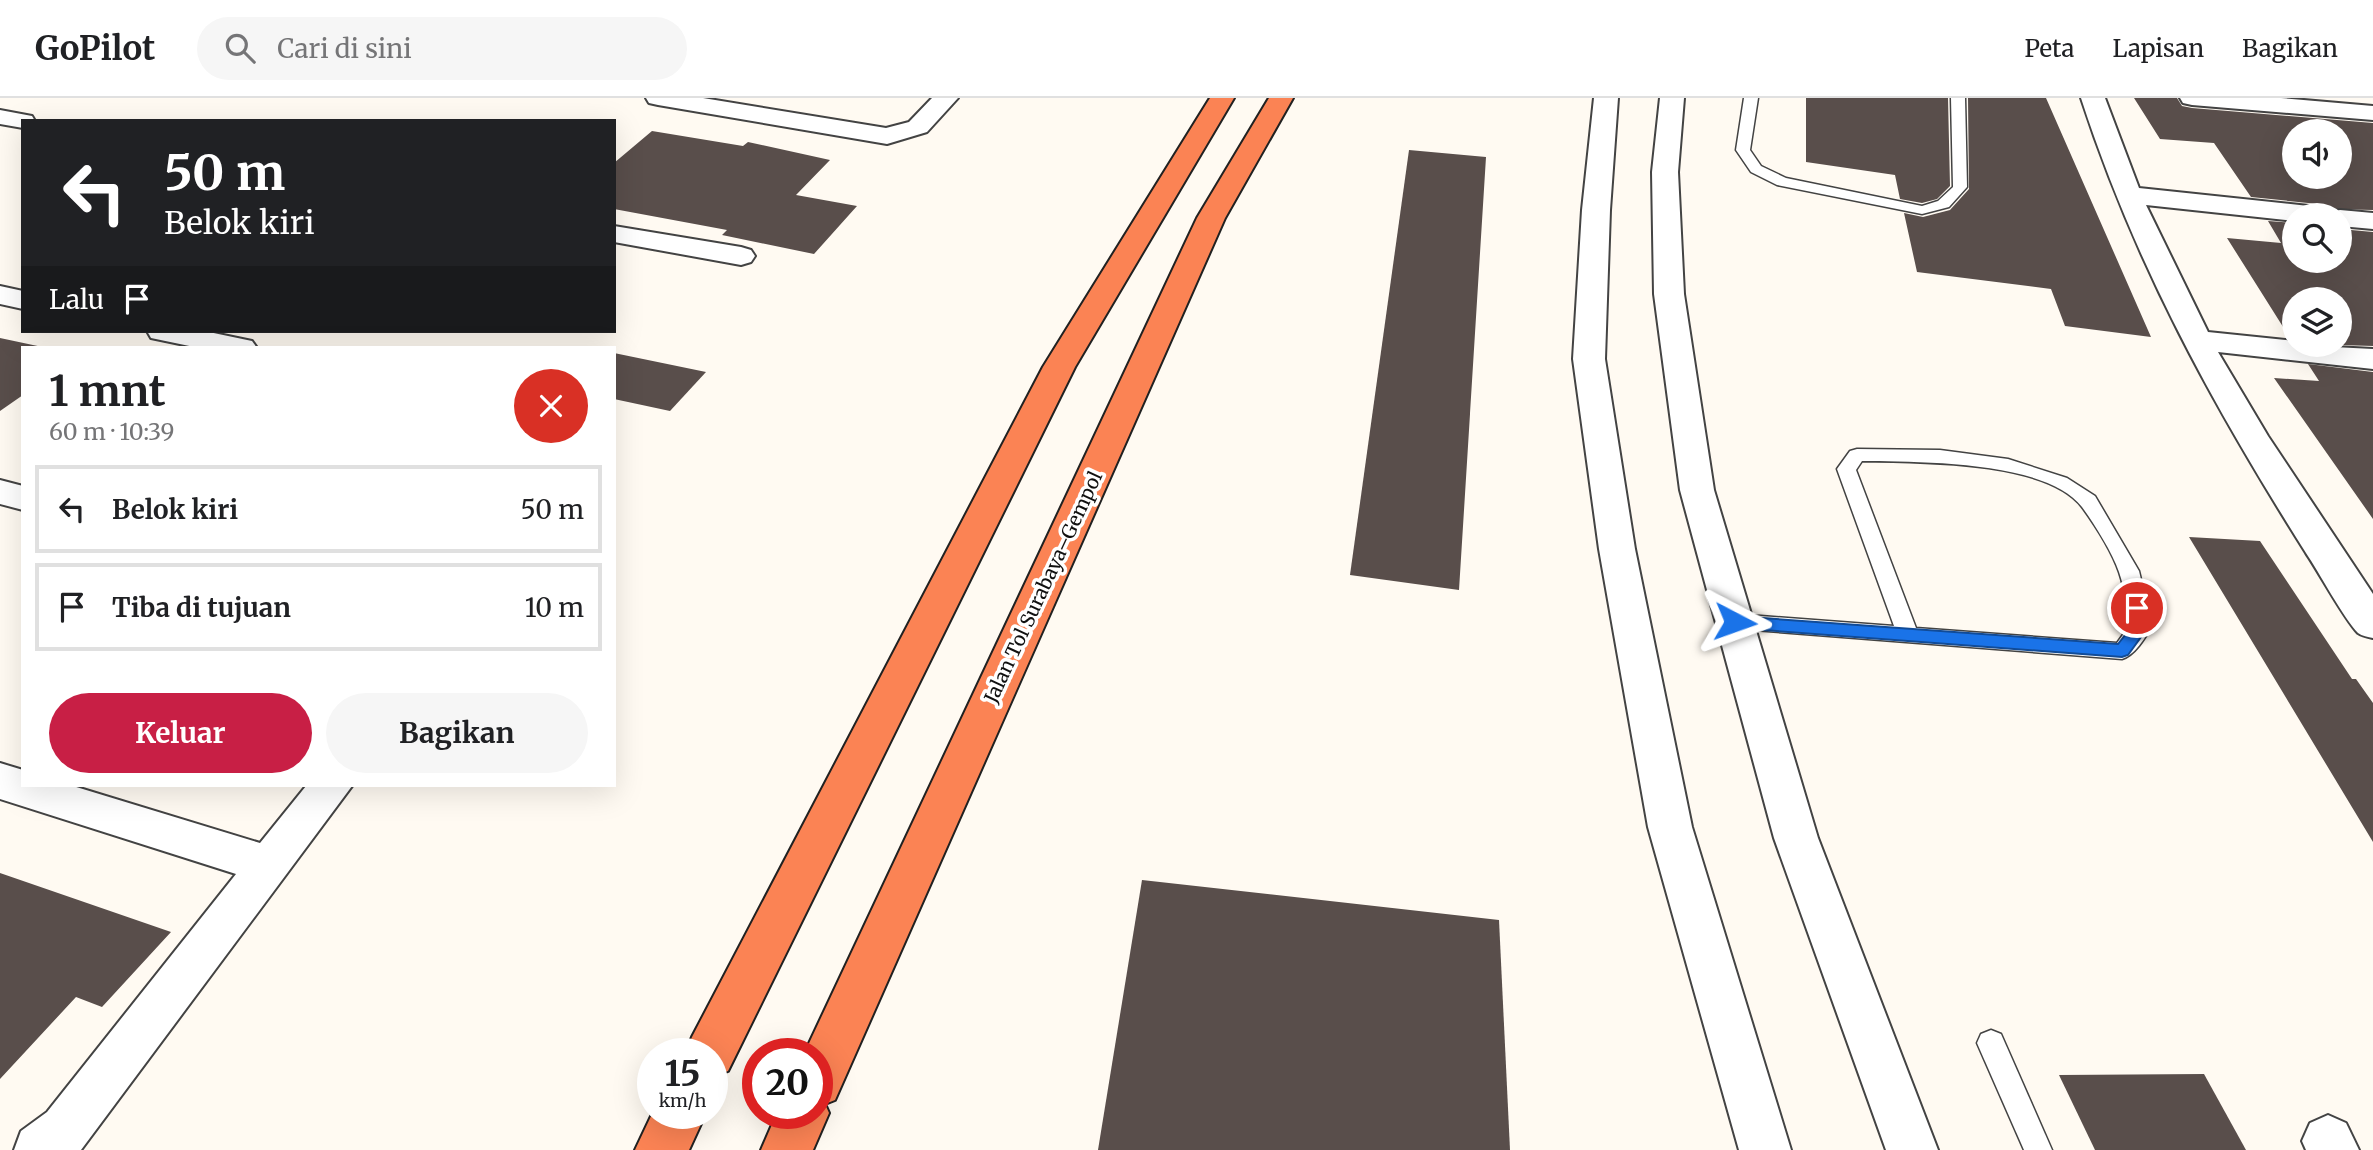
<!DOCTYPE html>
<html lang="id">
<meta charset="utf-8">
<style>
body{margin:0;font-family:Merriweather,serif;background:#f6f6f6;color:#202124;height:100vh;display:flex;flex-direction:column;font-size:26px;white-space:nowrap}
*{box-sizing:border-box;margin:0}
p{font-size:23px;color:#757577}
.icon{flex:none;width:38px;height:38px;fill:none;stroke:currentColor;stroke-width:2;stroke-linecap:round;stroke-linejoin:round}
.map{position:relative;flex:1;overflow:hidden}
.sheet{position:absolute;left:21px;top:248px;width:595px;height:441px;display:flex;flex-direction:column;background:#fff;border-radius:0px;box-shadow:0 7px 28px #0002}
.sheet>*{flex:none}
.banner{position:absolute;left:21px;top:21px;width:595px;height:214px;border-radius:0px;box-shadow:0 7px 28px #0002;background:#202124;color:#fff;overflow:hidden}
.tools{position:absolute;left:2282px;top:21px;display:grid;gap:14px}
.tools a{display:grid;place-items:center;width:70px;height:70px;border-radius:50%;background:#fff;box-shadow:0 7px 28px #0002;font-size:35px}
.speed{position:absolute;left:637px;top:940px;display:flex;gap:14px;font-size:35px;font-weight:700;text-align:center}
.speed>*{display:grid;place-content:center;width:91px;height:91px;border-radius:50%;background:#fff;box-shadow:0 7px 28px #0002;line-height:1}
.speed small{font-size:18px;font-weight:400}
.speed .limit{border:10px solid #d22;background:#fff;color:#111}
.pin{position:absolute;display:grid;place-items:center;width:60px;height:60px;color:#fff;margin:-30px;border:4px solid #fff;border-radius:50%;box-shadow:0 2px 7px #0007}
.me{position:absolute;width:77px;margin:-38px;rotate:94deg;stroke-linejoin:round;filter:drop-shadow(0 0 5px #0008)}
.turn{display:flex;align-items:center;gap:24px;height:147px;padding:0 28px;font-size:32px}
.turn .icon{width:91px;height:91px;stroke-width:2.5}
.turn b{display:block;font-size:49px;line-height:60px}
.then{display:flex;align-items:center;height:66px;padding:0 28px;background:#0003;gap:14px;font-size:26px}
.round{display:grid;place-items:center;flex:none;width:74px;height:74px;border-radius:37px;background:#f6f6f6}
.overview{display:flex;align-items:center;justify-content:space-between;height:119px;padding:0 28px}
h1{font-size:42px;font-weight:700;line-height:52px}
.cta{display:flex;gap:14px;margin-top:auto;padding:14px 28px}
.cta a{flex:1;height:80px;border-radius:42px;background:#c81f45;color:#fff;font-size:28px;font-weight:700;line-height:80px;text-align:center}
.cta a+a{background:#f6f6f6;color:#202124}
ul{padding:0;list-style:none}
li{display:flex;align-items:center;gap:21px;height:88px;margin:0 14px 10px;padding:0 14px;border:4px solid #e0e0e0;border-radius:0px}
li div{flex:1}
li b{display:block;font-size:26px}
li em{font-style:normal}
header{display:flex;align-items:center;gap:42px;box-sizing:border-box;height:98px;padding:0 35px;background:#fff;border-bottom:2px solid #e0e0e0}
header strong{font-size:33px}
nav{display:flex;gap:38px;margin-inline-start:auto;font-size:24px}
.search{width:490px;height:63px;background:#f6f6f6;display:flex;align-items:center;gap:18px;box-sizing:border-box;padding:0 24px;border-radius:38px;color:#757577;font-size:26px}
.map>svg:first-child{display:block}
.building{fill:#594e4b;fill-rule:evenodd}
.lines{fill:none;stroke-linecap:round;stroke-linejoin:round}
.service-casing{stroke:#434343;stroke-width:3}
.minor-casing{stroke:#434343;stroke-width:4}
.motorway-casing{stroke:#212121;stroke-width:4}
.service{fill:#fff;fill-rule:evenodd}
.minor{fill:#fff;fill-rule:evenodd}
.motorway{fill:#fb8354;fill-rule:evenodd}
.route{fill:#1a73e8;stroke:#114b97;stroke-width:2}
.labels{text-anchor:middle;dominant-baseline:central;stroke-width:7;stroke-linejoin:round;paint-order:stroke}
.street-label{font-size:19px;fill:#101010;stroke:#fff}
</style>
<header>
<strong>GoPilot</strong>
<div class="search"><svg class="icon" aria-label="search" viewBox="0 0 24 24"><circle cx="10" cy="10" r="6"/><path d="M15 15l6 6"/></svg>Cari di sini</div>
<nav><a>Peta</a><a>Lapisan</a><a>Bagikan</a></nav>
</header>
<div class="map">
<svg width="2373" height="1052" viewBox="0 0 2373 1052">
<rect width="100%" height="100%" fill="#fffaf2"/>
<!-- building -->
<g class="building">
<path d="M1806,0H1948L1950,88L1937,101L1922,105L1900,101L1895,77L1806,64Z"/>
<path d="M1968,0H2046L2151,239L2065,228L2051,191L1917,174L1904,115L1923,119L1950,112L1969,91Z"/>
<path d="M2134,0H2177L2182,8L2192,10L2373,25V112L2330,111L2318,106L2251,99L2214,45L2160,41ZM2294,33H2340V79H2294Z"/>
<path d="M652,33L743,48L748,44L830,62L796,97L857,108L814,156L722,137L727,132L614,111V65Z"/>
<path d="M1409,52L1486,59L1459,492L1350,477Z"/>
<path d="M2268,123L2294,125V163H2340V131L2373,134V248L2340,247V201H2294V240H2290L2227,140L2281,145Z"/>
<path d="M0,240L47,250H23V297L0,313Z"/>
<path d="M614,255L706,274L670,313L614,301Z"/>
<path d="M2308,266L2373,274V421L2274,280L2319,283Z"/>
<path d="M2189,439L2260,443L2352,581H2356L2373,605V744Z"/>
<path d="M0,775L171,834L102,909L76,899L0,981Z"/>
<path d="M1142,782L1499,822L1510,1052H1098Z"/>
<path d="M2204,976L2246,1052H2095L2059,977Z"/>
</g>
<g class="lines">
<defs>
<g id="service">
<path d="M1744,0H1758L1750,52L1761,68L1786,80L1922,108L1938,103L1953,89L1951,0H1965L1967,89L1949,109L1922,116L1777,87L1751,74L1736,52Z"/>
<path d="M1857,351L1940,352L2008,361L2067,380L2095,398L2139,473L2152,528C2145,540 2135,557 2122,561L1728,530L1725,524L1728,518L1735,516L1894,528L1837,371L1850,353ZM1862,363C1917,364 2046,362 2082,409C2095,427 2112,454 2119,474C2125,491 2127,510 2130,527L2117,545L1916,530L1856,372Z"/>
<path d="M1991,932L2001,936L2052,1052H2024L1977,945L1981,936Z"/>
</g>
<g id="minor">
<path d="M646,0H703L886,30L909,24L932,0H958L927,34L887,46L658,7L649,5Z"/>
<path d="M1594,0H1618L1610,112L1605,261L1635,451L1692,729L1791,1052H1739L1648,729L1599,451L1573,261L1582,112Z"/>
<path d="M1660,0H1684L1678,74L1684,196L1714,392L1818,740L1938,1052H1886L1774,740L1680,392L1654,196L1652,74Z"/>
<path d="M2081,0H2105L2139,90L2318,109L2330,114L2340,112L2373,115V131L2340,128V117H2294V123L2146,107L2208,234L2294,243V247L2373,251V271L2218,254L2268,338L2373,496V540C2368,539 2362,538 2358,535C2344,521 2319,474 2306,455C2212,306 2136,168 2081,0Z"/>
<path d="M2180,0H2281L2373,8V22L2192,7L2183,5Z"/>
<path d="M0,12L32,18L35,23H23V30L0,26Z"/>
<path d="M614,128L741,149L751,152L755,158L751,164L741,167L614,144Z"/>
<path d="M0,188L23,193V211L0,206Z"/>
<path d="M147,233H204L252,243L257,250H199L151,240Z"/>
<path d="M0,382L23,388V412L0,406Z"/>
<path d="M0,665L23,672V688H73L260,745L306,688H352L81,1052H14L21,1033L47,1014L236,776L0,701Z"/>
<path d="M2328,1017L2346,1025L2359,1052H2306L2302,1043L2310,1025Z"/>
</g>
<g id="motorway">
<path d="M1210,0H1234L1075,269L728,973L712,979V956H685L692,939L1043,269Z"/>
<path d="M1269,0H1293L1225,120L835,1002L825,1006L829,1015L813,1052H761L777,1015H817V956H804L1197,120Z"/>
<path d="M653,1014V1015H706L689,1052H635Z"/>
</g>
</defs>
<!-- service casing -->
<use href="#service" class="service-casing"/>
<!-- minor casing -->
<use href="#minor" class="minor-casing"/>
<!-- motorway casing -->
<use href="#motorway" class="motorway-casing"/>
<!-- service -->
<use href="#service" class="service"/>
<!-- minor -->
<use href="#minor" class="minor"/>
<!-- motorway -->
<use href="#motorway" class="motorway"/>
</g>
<!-- route -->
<path class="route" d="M2137,504L2145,510L2149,528L2128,557L2122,559L1735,530L1727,524L1735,518L2118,546L2133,527L2129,510Z"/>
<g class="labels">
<!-- street labels -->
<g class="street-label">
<text transform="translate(1043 489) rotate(-65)">Jalan Tol Surabaya–Gempol</text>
</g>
</g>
</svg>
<div class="tools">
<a><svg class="icon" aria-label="sound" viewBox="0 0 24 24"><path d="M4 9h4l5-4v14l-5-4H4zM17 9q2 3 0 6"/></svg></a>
<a><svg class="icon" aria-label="search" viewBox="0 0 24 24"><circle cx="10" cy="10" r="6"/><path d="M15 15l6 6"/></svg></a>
<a><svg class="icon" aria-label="layers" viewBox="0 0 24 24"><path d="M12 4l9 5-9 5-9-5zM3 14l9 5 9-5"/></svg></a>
</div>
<div class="speed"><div>15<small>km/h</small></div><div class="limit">20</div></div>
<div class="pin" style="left:2137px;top:510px;background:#d93025"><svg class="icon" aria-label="arrive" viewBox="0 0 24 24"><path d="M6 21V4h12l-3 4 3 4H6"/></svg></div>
<svg class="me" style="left:1735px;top:524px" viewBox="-20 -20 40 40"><path d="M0-17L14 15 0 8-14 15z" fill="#1a73e8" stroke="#fff" stroke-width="4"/></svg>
<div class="banner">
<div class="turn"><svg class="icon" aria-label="left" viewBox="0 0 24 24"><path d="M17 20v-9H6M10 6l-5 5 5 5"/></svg><div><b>50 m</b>Belok kiri</div></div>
<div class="then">Lalu<svg class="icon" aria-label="arrive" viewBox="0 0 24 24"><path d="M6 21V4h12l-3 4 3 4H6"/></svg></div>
</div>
<section class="sheet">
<div class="overview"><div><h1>1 mnt</h1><p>60 m · 10:39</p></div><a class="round" style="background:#d93025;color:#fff"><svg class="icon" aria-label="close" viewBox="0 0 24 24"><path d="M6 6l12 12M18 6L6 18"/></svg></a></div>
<ul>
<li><svg class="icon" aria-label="left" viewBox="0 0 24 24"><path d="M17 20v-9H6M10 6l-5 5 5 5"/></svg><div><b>Belok kiri</b></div><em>50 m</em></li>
<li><svg class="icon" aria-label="arrive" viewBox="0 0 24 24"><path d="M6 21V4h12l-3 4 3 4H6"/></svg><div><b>Tiba di tujuan</b></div><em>10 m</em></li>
</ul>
<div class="cta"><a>Keluar</a><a>Bagikan</a></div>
</section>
</div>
